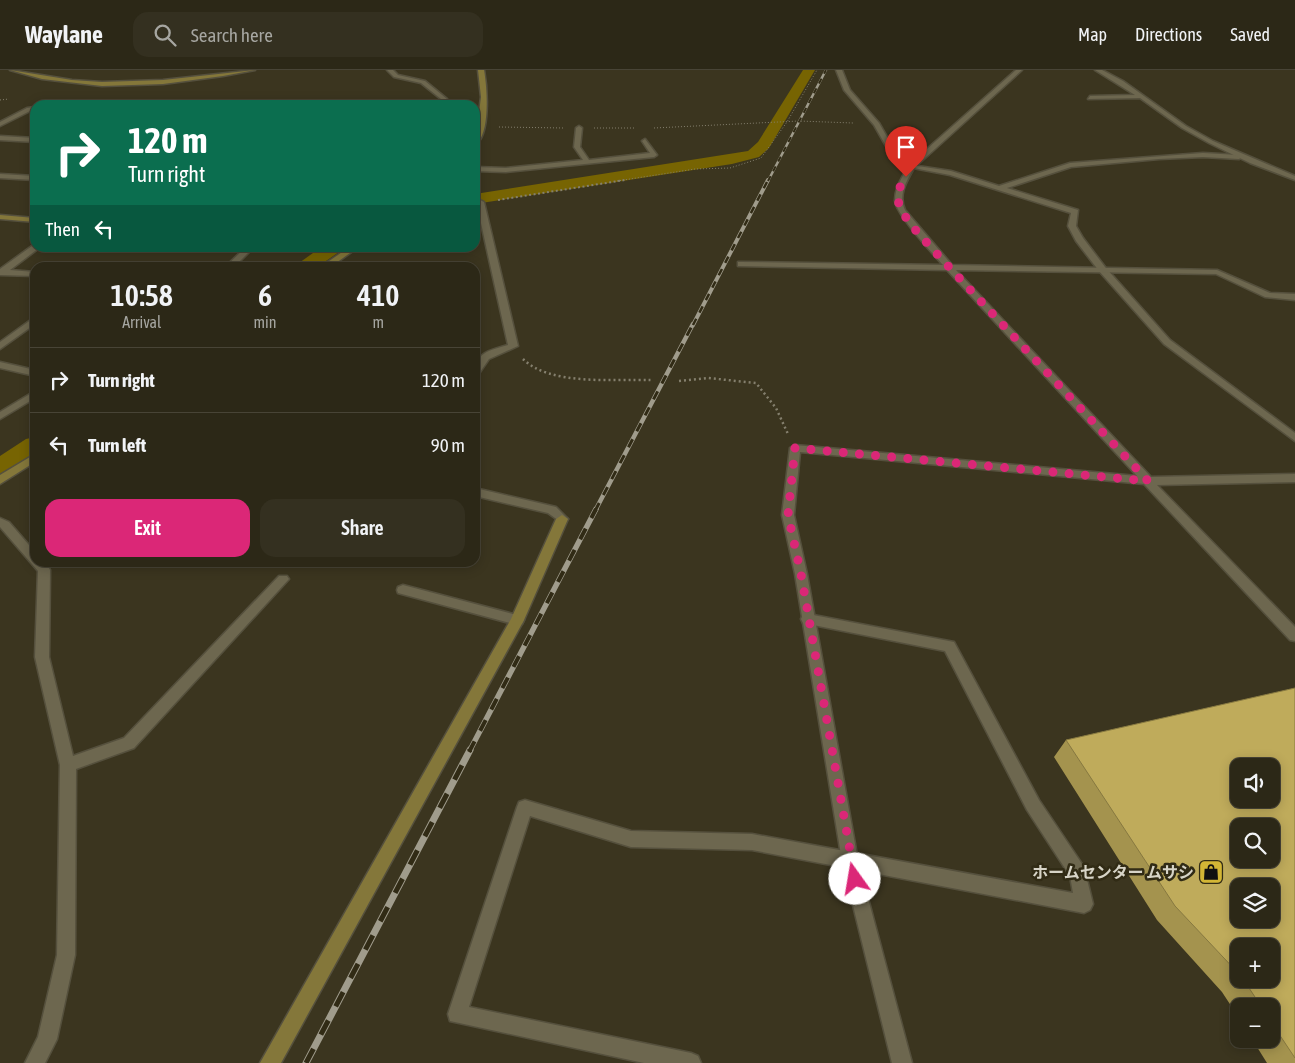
<!DOCTYPE html>
<meta charset="utf-8">
<style>
body{margin:0;font-family:"Asap Condensed","Noto Sans JP",sans-serif;background:#343020;color:#f1f3f6;height:100vh;display:flex;flex-direction:column;font-size:19px;white-space:nowrap}
*{box-sizing:border-box;margin:0}
p{font-size:16px;color:#a6a6a1}
.icon{flex:none;width:28px;height:28px;fill:none;stroke:currentColor;stroke-width:2;stroke-linecap:round;stroke-linejoin:round}
.map{position:relative;flex:1;overflow:hidden}
.panel{position:absolute;left:30px;top:192px;width:450px;height:305px;display:flex;flex-direction:column;background:#2c2817;border-radius:15px;box-shadow:0 2px 12px #0003,0 0 0 1px #484436}
.panel>*{flex:none}
.guide{position:absolute;left:30px;top:30px;width:450px;height:152px;border-radius:15px;box-shadow:0 2px 12px #0003,0 0 0 1px #484436;background:#0b6e4f;color:#fff;overflow:hidden}
.tools{position:absolute;left:1230px;top:688px;display:grid;gap:10px}
.tools a{display:grid;place-items:center;width:50px;height:50px;border-radius:10px;background:#2c2817;box-shadow:0 2px 12px #0003,0 0 0 1px #484436;font-size:25px}
.pin{position:absolute;display:grid;place-items:center;width:42px;height:42px;color:#fff;margin:-51px -21px;border-radius:50% 50% 50% 0;rotate:-45deg;box-shadow:0 0 5px #0007}
.pin .icon{rotate:45deg}
.me{position:absolute;width:55px;margin:-28px;rotate:347deg;stroke-linejoin:round;filter:drop-shadow(0 0 4px #0008)}
.turn{display:flex;align-items:center;gap:18px;height:105px;padding:0 15px;font-size:22px}
.turn .icon{width:65px;height:65px;stroke-width:2.5}
.turn b{display:block;font-size:35px;line-height:42px}
.then{display:flex;align-items:center;height:48px;padding:0 15px;background:#0003;gap:10px;font-size:19px}
.eta{display:flex;justify-content:space-evenly;align-items:center;height:85px;text-align:center}
.eta b{font-size:30px;font-weight:600;line-height:35px}
.action{display:flex;gap:10px;margin-top:auto;padding:10px 15px}
.action a{flex:1;height:58px;border-radius:15px;background:#db2777;color:#fff;font-size:20px;font-weight:600;line-height:58px;text-align:center}
.action a+a{background:#343020;color:#f1f3f6}
ul{padding:0;list-style:none}
li{display:flex;align-items:center;gap:15px;height:65px;padding:0 15px;border-top:1px solid #484436}
li div{flex:1}
li b{display:block;font-size:19px}
li em{font-style:normal}
header{display:flex;align-items:center;gap:30px;box-sizing:border-box;height:70px;padding:0 25px;background:#2c2817;border-bottom:1px solid #484436}
header strong{font-size:24px}
nav{display:flex;gap:28px;margin-inline-start:auto;font-size:18px}
.search{width:350px;height:45px;background:#343020;display:flex;align-items:center;gap:12px;box-sizing:border-box;padding:0 18px;border-radius:15px;color:#a6a6a1;font-size:19px}
.map>svg:first-child{display:block}
.lines{fill:none;stroke-linecap:round;stroke-linejoin:round}
.canal{fill:#776402;fill-rule:evenodd}
.lane-casing{stroke:#55503d;stroke-width:3}
.street-casing{stroke:#55503d;stroke-width:3}
.secondary-casing{stroke:#55503d;stroke-width:3}
.path-far2{stroke:#847f6d;stroke-width:1;stroke-dasharray:1 2;stroke-linecap:butt}
.path-far1{stroke:#847f6d;stroke-width:2;stroke-dasharray:2 2.5;stroke-linecap:butt}
.path{stroke:#847f6d;stroke-width:2.5;stroke-dasharray:2 3;stroke-linecap:butt}
.lane{fill:#6d674f;fill-rule:evenodd}
.street{fill:#6d674f;fill-rule:evenodd}
.secondary{fill:#84773a;fill-rule:evenodd}
.rail-far4-casing{stroke:#a09c8c;stroke-width:2.5}
.rail-far3-casing{stroke:#a09c8c;stroke-width:4}
.rail-far2-casing{stroke:#a09c8c;stroke-width:4.5}
.rail-far1-casing{stroke:#a09c8c;stroke-width:5.5}
.rail-casing{stroke:#a09c8c;stroke-width:7}
.rail-far4{stroke:#312b15;stroke-width:2;stroke-dasharray:5.5;stroke-linecap:butt}
.rail-far3{stroke:#312b15;stroke-width:2.5;stroke-dasharray:7;stroke-linecap:butt}
.rail-far2{stroke:#312b15;stroke-width:3;stroke-dasharray:9;stroke-linecap:butt}
.rail-far1{stroke:#312b15;stroke-width:4;stroke-dasharray:12;stroke-linecap:butt}
.rail{stroke:#312b15;stroke-width:5;stroke-dasharray:16;stroke-linecap:butt}
.wall{fill:#a4934e;fill-rule:evenodd}
.building{fill:#bfab5b;stroke:#867840;fill-rule:evenodd}
.route{stroke:#db2777;stroke-width:9;stroke-dasharray:0 16.2}
.labels{text-anchor:middle;dominant-baseline:central;stroke-width:5;stroke-linejoin:round;paint-order:stroke}
.near-poi-label{font-size:16px;font-weight:bold;fill:#d7d4c7;stroke:#312b15;text-anchor:end}
</style>
<header>
<strong>Waylane</strong>
<div class="search"><svg class="icon" aria-label="search" viewBox="0 0 24 24"><circle cx="10" cy="10" r="6"/><path d="M15 15l6 6"/></svg>Search here</div>
<nav><a>Map</a><a>Directions</a><a>Saved</a></nav>
</header>
<div class="map">
<svg width="1295" height="993" viewBox="0 0 1295 993">
<rect width="100%" height="100%" fill="#3b351f"/>
<g class="lines">
<!-- canal -->
<g class="canal">
<path d="M803,0H815L769,78L759,87L732,94L475,134V124L748,81L758,72Z"/>
<path d="M320,178H342L339,182L316,198H292Z"/>
<path d="M35,367V387L9,404L0,407V386L26,369Z"/>
</g>
<defs>
<g id="lane">
<path d="M1203,83L1239,85L1242,87L1239,89L1203,87L1159,89L1071,97L1007,118L1078,140L1076,156L1083,168L1105,197L1170,270L1295,363V371L1164,274L1099,201L1076,171L1068,156L1071,143L950,105L908,97L911,95L951,101L999,116L1070,93Z"/>
<path d="M480,130L484,132L518,276L489,289L478,305L475,306C475,282 488,281 508,275L477,135H475V131Z"/>
<path d="M0,292L35,300V306L0,298Z"/>
<path d="M35,321V328L0,349V342Z"/>
<path d="M0,448L9,452L35,482V492H45L50,500L49,587L73,686L124,668L279,506H287L289,509L134,678L76,699L75,885L57,969L45,993H25L38,967L57,885L60,695L35,587L38,501L0,457Z"/>
<path d="M808,544L954,572L1039,730L1084,797L1093,834L1090,840L1084,843L752,780L631,777L530,746L469,937L691,983L698,986L701,993H644L450,951L448,944L517,737L519,732L525,730L631,761L752,764L1073,823L1070,806L1027,740L945,581L803,553L801,549L803,545Z"/>
</g>
<g id="street">
<path d="M387,0H393L398,5L425,11L447,29L443,35H437L441,29L421,13L394,7Z"/>
<path d="M836,0H842L850,20L879,53L899,88L910,94L1016,0H1022L914,98C906,112 898,125 905,140L952,195L1217,200L1270,223L1295,224V230L1265,227L1216,204L956,200L1151,407L1295,404V412L1157,415L1295,557V571L1290,570L1144,414L800,382L794,445L807,504L858,791L912,993H892L842,791L795,504L782,445L790,378L795,375L1137,406L947,200L738,196V192H741L943,195C933,184 894,142 895,130C895,118 902,108 907,98L894,90L874,55L844,20Z"/>
<path d="M1095,0H1102L1123,11L1186,56L1213,71L1295,106V110L1250,93L1209,73L1182,58L1140,28L1088,29L1090,26L1135,25Z"/>
<path d="M35,37V41H30L0,56V52L27,38Z"/>
<path d="M579,56L582,58L580,77L589,90L650,83L642,71L645,69L657,85L654,87L506,102L475,101V97L506,98L583,90L574,77L576,58Z"/>
<path d="M0,66L35,68V72L0,70Z"/>
<path d="M0,104L35,106V110L0,108Z"/>
<path d="M32,176L39,178L10,200L35,202V206L0,205V199Z"/>
<path d="M245,178H253L233,198H224Z"/>
<path d="M35,247V254L0,279V272Z"/>
<path d="M475,418L556,437L568,449L562,453L548,443L475,426Z"/>
<path d="M403,515L517,545L522,546L524,550L522,554L517,555L398,523L397,520L398,517Z"/>
</g>
<g id="secondary">
<path d="M10,0L72,10L102,12L163,10L255,0L223,6L163,14L102,16L42,9Z"/>
<path d="M478,0H484C487,16 491,65 475,75L481,27Z"/>
<path d="M0,145L35,148V152L0,149Z"/>
<path d="M348,178H357L329,198H319Z"/>
<path d="M35,384V392L0,414V405Z"/>
<path d="M562,445L568,449L524,550L281,993H260L511,549L556,449Z"/>
</g>
</defs>
<!-- lane casing -->
<use href="#lane" class="lane-casing"/>
<!-- street casing -->
<use href="#street" class="street-casing"/>
<!-- secondary casing -->
<use href="#secondary" class="secondary-casing"/>
<!-- path-far2 -->
<g class="path-far2">
<path d="M0,30L9,29"/>
<path d="M499,57L563,58"/>
<path d="M594,58H635"/>
<path d="M654,58L799,51L853,53"/>
<path d="M617,111L695,99L730,98L761,88L787,52L817,0"/>
</g>
<!-- path-far1 -->
<path class="path-far1" d="M498,130L625,110"/>
<!-- path -->
<g class="path">
<path d="M523,289C550,316 614,309 651,310"/>
<path d="M679,311L708,308L756,313L776,338L788,364"/>
</g>
<!-- lane -->
<use href="#lane" class="lane"/>
<!-- street -->
<use href="#street" class="street"/>
<!-- secondary -->
<use href="#secondary" class="secondary"/>
<defs>
<path id="rail-far4" d="M768,111L826,0"/>
<path id="rail-far3" d="M693,255L768,110"/>
<path id="rail-far2" d="M595,441L693,254"/>
<path id="rail-far1" d="M469,682L596,439"/>
<path id="rail" d="M306,993L470,680"/>
</defs>
<!-- rail-far4 casing -->
<use href="#rail-far4" class="rail-far4-casing"/>
<!-- rail-far3 casing -->
<use href="#rail-far3" class="rail-far3-casing"/>
<!-- rail-far2 casing -->
<use href="#rail-far2" class="rail-far2-casing"/>
<!-- rail-far1 casing -->
<use href="#rail-far1" class="rail-far1-casing"/>
<!-- rail casing -->
<use href="#rail" class="rail-casing"/>
<!-- rail-far4 -->
<use href="#rail-far4" class="rail-far4"/>
<!-- rail-far3 -->
<use href="#rail-far3" class="rail-far3"/>
<!-- rail-far2 -->
<use href="#rail-far2" class="rail-far2"/>
<!-- rail-far1 -->
<use href="#rail-far1" class="rail-far1"/>
<!-- rail -->
<use href="#rail" class="rail"/>
</g>
<!-- wall -->
<path class="wall" d="M1295,618V993H1267L1252,969H1271V936H1239V948L1222,922L1157,850L1054,687L1066,670ZM1239,876L1271,909H1239Z"/>
<!-- building -->
<path class="building" d="M1295,618V988L1271,952V936H1261L1243,909H1271V876H1239V904L1175,836L1066,670ZM1239,696H1271V729H1239ZM1239,756H1271V789H1239ZM1239,816H1271V849H1239Z"/>
<g class="lines">
<!-- route -->
<path class="route" d="M855,809L801,504L788,445L795,378L1148,411L937,184C926,171 896,143 898,126C898,119 902,113 906,107"/>
</g>
<!-- icons -->
<defs>
<symbol id="shop-square" viewBox="-11 -11 22 22"><rect x="-9" y="-9" width="18" height="18" rx="4" fill="#d3b635" stroke="#312b15"/><path d="M-5-2.5h2.3a2.7 3.5 0 0 1 5.4 0H5L5.5 6h-11ZM-1.5-2.5h3a1.5 2.3 0 0 0-3 0Z" fill="#111"/></symbol>
</defs>
<g fill-rule="evenodd">
<use href="#shop-square" x="1197" y="788" width="28" height="28"/>
</g>
<g class="labels">
<!-- near-poi labels -->
<g class="near-poi-label">
<text x="1194" y="802">ホームセンター ムサシ</text>
</g>
</g>
</svg>
<div class="tools">
<a><svg class="icon" aria-label="sound" viewBox="0 0 24 24"><path d="M4 9h4l5-4v14l-5-4H4zM17 9q2 3 0 6"/></svg></a>
<a><svg class="icon" aria-label="search" viewBox="0 0 24 24"><circle cx="10" cy="10" r="6"/><path d="M15 15l6 6"/></svg></a>
<a><svg class="icon" aria-label="layers" viewBox="0 0 24 24"><path d="M12 4l9 5-9 5-9-5zM3 14l9 5 9-5"/></svg></a>
<a>+</a>
<a>−</a>
</div>
<div class="pin" style="left:906px;top:107px;background:#d93025"><svg class="icon" aria-label="arrive" viewBox="0 0 24 24"><path d="M6 21V4h12l-3 4 3 4H6"/></svg></div>
<svg class="me" style="left:855px;top:809px" viewBox="-20 -20 40 40"><circle r="19" fill="#fff"/><path d="M0-13L10 11 0 6-10 11z" fill="#db2777"/></svg>
<div class="guide">
<div class="turn"><svg class="icon" aria-label="right" viewBox="0 0 24 24"><path d="M7 20v-9h11M14 6l5 5-5 5"/></svg><div><b>120 m</b>Turn right</div></div>
<div class="then">Then<svg class="icon" aria-label="left" viewBox="0 0 24 24"><path d="M17 20v-9H6M10 6l-5 5 5 5"/></svg></div>
</div>
<section class="panel">
<div class="eta">
<div><b>10:58</b><p>Arrival</p></div>
<div><b>6</b><p>min</p></div>
<div><b>410</b><p>m</p></div>
</div>
<ul>
<li><svg class="icon" aria-label="right" viewBox="0 0 24 24"><path d="M7 20v-9h11M14 6l5 5-5 5"/></svg><div><b>Turn right</b></div><em>120 m</em></li>
<li><svg class="icon" aria-label="left" viewBox="0 0 24 24"><path d="M17 20v-9H6M10 6l-5 5 5 5"/></svg><div><b>Turn left</b></div><em>90 m</em></li>
</ul>
<div class="action"><a>Exit</a><a>Share</a></div>
</section>
</div>
